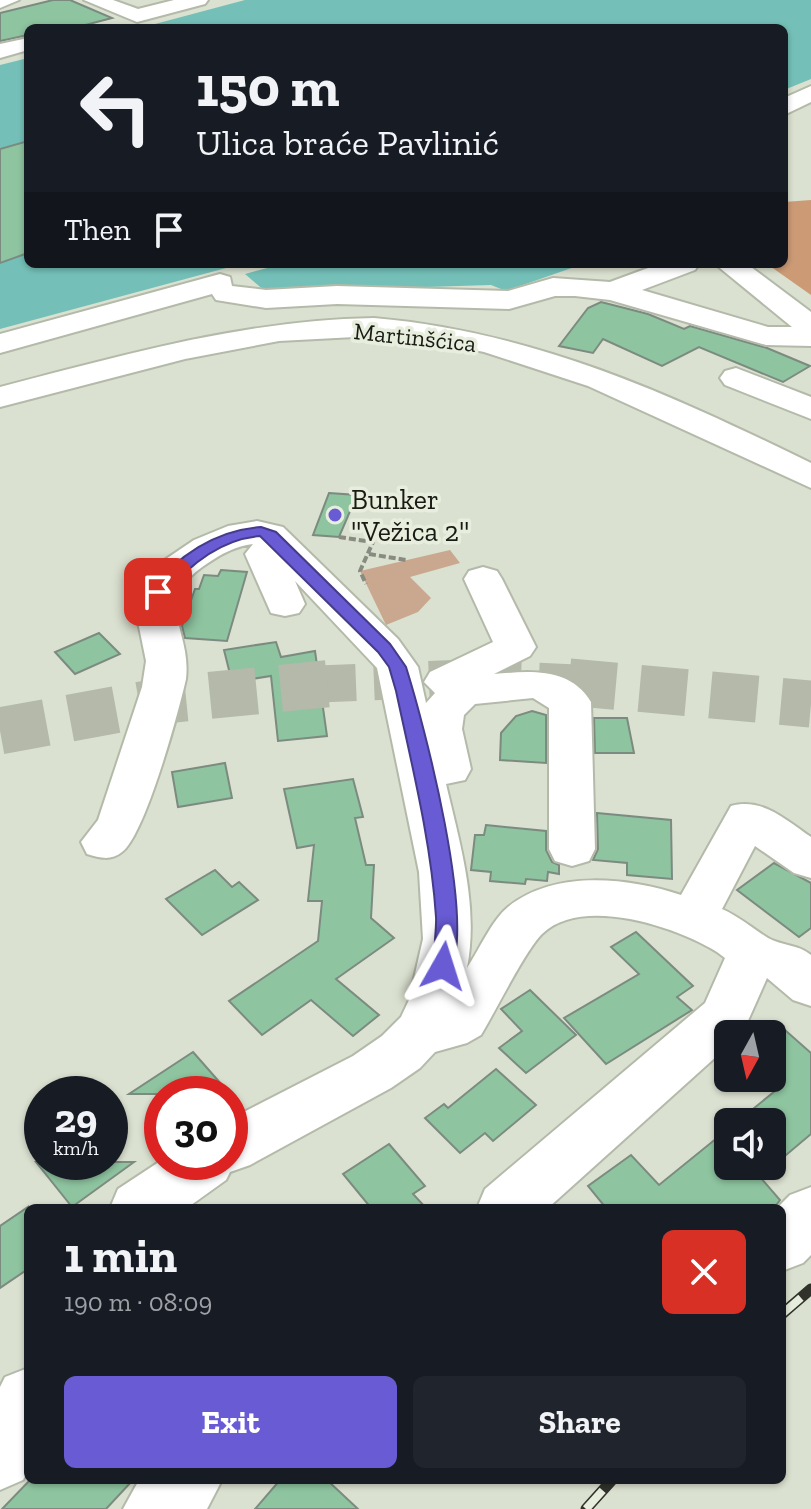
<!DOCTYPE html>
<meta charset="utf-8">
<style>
body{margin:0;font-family:"Zilla Slab",serif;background:#20242c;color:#f1f3f6;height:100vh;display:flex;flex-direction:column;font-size:30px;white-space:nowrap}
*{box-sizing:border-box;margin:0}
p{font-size:26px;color:#9ea1a6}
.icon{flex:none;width:44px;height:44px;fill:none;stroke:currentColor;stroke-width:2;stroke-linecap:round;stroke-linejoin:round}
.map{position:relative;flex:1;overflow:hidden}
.sheet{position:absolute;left:24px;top:1204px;width:762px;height:280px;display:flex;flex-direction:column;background:#171b24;border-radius:12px;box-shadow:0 2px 6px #0004}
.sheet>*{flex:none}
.hud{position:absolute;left:24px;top:24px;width:764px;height:244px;border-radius:12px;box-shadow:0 2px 6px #0004;background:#171b24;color:#f1f3f6;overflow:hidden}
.needle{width:52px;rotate:188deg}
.tools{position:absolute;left:714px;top:1020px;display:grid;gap:16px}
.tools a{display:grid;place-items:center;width:72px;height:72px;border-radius:12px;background:#171b24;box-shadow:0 2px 6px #0004;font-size:40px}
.speed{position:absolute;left:24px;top:1076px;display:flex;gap:16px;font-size:40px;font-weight:700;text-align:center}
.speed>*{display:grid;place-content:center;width:104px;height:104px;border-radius:50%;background:#171b24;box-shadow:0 2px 6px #0004;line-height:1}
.speed small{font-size:20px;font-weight:400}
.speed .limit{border:12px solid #d22;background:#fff;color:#111}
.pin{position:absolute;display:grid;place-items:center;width:68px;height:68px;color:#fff;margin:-34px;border-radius:16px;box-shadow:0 4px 12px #0006}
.me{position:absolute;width:88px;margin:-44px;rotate:6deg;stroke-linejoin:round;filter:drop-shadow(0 0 6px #0008)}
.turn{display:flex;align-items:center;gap:28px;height:168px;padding:0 40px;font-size:36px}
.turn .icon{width:104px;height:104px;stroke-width:2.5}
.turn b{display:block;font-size:56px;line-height:68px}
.then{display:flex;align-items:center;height:76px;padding:0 40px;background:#0003;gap:16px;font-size:30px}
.round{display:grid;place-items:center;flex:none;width:84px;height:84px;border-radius:12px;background:#20242c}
.headline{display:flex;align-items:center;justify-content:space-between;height:136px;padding:0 40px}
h1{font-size:48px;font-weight:700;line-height:60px}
.action{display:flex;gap:16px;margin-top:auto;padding:16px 40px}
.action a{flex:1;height:92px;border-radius:12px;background:#685bd4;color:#fff;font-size:32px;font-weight:700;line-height:92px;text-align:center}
.action a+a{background:#20242c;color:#f1f3f6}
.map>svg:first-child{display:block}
.green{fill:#c9a88f}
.forest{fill:#cc9b76}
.water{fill:#74c0b8}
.building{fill:#8ec4a0;stroke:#7c8b80;stroke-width:2}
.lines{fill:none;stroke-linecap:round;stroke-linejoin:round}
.highway-tunnel-far1{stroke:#b4b9aa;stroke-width:37;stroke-dasharray:37 18;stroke-linecap:butt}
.highway-tunnel{stroke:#b4b9aa;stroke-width:47;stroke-dasharray:47 24;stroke-linecap:butt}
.minor-casing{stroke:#b4baa9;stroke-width:4}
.major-casing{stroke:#b4baa9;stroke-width:4}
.path{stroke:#888c80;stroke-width:4;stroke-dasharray:7 3;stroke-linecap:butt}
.minor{fill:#fff;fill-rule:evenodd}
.major{fill:#fff;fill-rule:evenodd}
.rail-casing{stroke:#30322b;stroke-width:11}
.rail{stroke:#e8eedd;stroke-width:8;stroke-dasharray:25;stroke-linecap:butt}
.route{fill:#685bd4;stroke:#443b8a;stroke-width:2}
.poi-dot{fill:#685bd4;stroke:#e8eedd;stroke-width:3}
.labels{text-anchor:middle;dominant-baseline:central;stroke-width:7;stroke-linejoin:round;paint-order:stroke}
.far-street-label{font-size:24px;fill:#181a14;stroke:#e8eedd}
.poi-label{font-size:28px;fill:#181a14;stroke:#e8eedd;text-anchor:start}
</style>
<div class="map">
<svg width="811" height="1509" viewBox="0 0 811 1509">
<rect width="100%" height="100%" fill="#dbe1d0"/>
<!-- green -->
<path class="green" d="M450,550L460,563L410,577L431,598L418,612L386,625L360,571Z"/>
<!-- forest -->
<path class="forest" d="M811,200V295L767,264H784V202Z"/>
<!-- water -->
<g class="water">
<path d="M245,0H811V79L784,90V28H140Z"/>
<path d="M28,58V264H241L0,329V65Z"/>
<path d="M282,264H583L506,291L491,285L266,292L245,274Z"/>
</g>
<!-- building -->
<g class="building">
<path d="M53,0H70L112,18L74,28H28V35L0,41V13Z"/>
<path d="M28,141V253L0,263V149Z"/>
<path d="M601,302L648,314L684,329L690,326L767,348L810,366L783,382L699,347L662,366L603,339L593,353L559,346L588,308Z"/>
<path d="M329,493L357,495L339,537L313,535Z"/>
<path d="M221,570L247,572L227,641L185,638L182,626L195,589H199L204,575L218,576Z"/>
<path d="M99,633L120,654L75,674L55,652Z"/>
<path d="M276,642L281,657L315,651L327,736L278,741L271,676L232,682L224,650Z"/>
<path d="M532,711L546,715V763L500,760L501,733L516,716Z"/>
<path d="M594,718H627L634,753H595Z"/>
<path d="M225,763L232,798L178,807L172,772Z"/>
<path d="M353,779L363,817L355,818L366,865H374L371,918L394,938L336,979L379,1015L353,1036L311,1000L262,1035L229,1001L318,941L322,901H308L314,845L297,848L284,789Z"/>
<path d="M597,813L671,820L672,879L627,875V863L593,860L598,849Z"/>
<path d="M486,825L546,831V850L552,862L559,865V874L548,872L547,881L526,879L525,884L490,881L491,872L471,870L475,835H484Z"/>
<path d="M774,863L811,883V928L799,937L737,890Z"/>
<path d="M215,870L232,887L239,882L258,900L202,935L166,899Z"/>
<path d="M636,932L693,986L677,997L692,1010L606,1064L564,1018L639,974L611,947Z"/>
<path d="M530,990L576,1035L526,1073L499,1048L522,1031L501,1009Z"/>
<path d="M777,1023L811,1053V1134L760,1177L780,1200L774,1208H606L588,1186L631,1155L659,1185L728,1129V1166H772V1122H737L775,1091L761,1078H772V1034H762Z"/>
<path d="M193,1052L230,1094H129Z"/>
<path d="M496,1069L536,1105L493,1141L485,1133L460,1153L425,1118L444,1104L448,1108Z"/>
<path d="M389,1144L425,1186L413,1194L426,1208H371L343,1174Z"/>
<path d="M36,1162H134L72,1207Z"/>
<path d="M28,1207V1269L0,1288V1226Z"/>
<path d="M30,1480H133L106,1509H2Z"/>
<path d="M280,1480H327L358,1509H255Z"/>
</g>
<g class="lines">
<!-- highway-tunnel-far1 -->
<path class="highway-tunnel-far1" d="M319,684L468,678L601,684"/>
<!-- highway-tunnel -->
<g class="highway-tunnel">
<path d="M569,682L811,704"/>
<path d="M0,731L174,699L345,682"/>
</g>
<defs>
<g id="minor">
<path d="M0,0H19L0,8Z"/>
<path d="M84,0H113L138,9L174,0H208L205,4L137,22Z"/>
<path d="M28,38V50L0,58V44Z"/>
<path d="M811,86V102L784,115V98Z"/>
<path d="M659,264H699L695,270L642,290L768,327H792L715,264H747L811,312V346L766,345L610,300L575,296H555L509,309L337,304L266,308L216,300L212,294L0,353V334L220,274L230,277L232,286L266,290L337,286L508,291L553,278L610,282Z"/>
<path d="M736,368L811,397V419L725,385L720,378L725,371Z"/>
<path d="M257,521L283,527L398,639L418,667L426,703L435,693L424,682L430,672L493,642L464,579L469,571L483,567L497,571L502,579L536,647L530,656L494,674C530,671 570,667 591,702L595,849L589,861L572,866L555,861L549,849V708L533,698L475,704L464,715L462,729L471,769L465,780L446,784C460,844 479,906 467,968C479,950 492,920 508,907C555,869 629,878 681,895L731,806C762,797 786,820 811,837V878L794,873L755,846L722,909C740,917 752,928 768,938C782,946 798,944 811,955V1006L793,1000L767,978L743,1032L728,1034V1046L548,1208H477L485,1189L705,1003L725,958L717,952C677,927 582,895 542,934C525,951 495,1012 481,1035L467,1043L435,1052L420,1068L391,1088L250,1165L230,1172L226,1180L187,1208H110L118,1189L162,1160L230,1162V1119L353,1056L382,1036L401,1017L409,1000L423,939L419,872L377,668L295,581L305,604L299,613L285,616L271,613L245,554L253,544C236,546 221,554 208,563C149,601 192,628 186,679C179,711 145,835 122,852C111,861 100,858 87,854L81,842L98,820L142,687L146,661L136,612L139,593L163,561L194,540L228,526Z"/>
<path d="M811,1187V1255L803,1263L782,1271V1208H777L790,1195Z"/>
<path d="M28,1368V1471L23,1480L0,1490V1387L5,1377Z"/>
<path d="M139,1480H222L207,1509H123Z"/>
</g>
<path id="major" d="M374,318C535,332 668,393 811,463V488L588,386L484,352L432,341L374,336L279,341L185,359L0,407V387C124,355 245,320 374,318Z"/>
</defs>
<!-- minor casing -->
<use href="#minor" class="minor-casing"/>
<!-- major casing -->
<use href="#major" class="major-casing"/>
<!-- path -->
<g class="path">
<path d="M339,537L373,542L360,571L366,584"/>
<path d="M369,554L406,560"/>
</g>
<!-- minor -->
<use href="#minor" class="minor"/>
<!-- major -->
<use href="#major" class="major"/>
<defs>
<g id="rail">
<path d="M782,1314L811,1289"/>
<path d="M586,1509L612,1480"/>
</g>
</defs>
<!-- rail casing -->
<use href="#rail" class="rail-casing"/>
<!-- rail -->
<use href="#rail" class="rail"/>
</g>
<!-- route -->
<path class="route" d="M261,527L276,532L390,644L406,667C424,724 476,922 450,972H436C431,962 437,931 436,917C431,841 412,766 396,691L389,667L378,652L260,536C220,539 188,566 164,595L150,592C176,556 216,530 261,527Z"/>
<!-- markers -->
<circle class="poi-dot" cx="335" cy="515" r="8"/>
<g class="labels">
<!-- far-street labels -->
<g class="far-street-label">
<text transform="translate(415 337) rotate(6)">Martinšćica</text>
</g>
<!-- poi labels -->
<g class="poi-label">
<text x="351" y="499">Bunker<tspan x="351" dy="32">"Vežica 2"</tspan></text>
</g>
</g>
</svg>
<div class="tools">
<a><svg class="needle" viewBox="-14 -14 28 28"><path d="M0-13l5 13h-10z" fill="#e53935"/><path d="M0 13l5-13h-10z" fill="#9ea1a6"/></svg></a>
<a><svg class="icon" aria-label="sound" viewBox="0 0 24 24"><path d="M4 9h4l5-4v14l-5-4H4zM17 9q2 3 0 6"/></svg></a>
</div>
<div class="speed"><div>29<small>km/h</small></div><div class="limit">30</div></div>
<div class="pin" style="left:158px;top:592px;background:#d93025"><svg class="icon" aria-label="arrive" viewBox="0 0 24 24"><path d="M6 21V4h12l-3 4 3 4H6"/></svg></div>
<svg class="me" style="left:443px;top:966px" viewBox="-20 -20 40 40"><path d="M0-17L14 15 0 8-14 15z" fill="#685bd4" stroke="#fff" stroke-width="4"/></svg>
<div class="hud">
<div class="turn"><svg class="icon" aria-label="left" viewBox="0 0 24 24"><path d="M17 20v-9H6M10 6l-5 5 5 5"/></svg><div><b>150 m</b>Ulica braće Pavlinić</div></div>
<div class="then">Then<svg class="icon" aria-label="arrive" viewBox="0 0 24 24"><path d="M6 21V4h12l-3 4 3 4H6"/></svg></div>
</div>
<section class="sheet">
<div class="headline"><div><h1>1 min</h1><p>190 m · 08:09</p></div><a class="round" style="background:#d93025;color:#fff"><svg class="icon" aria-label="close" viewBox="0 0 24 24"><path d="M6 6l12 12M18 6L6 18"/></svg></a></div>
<div class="action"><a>Exit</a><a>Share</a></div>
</section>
</div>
